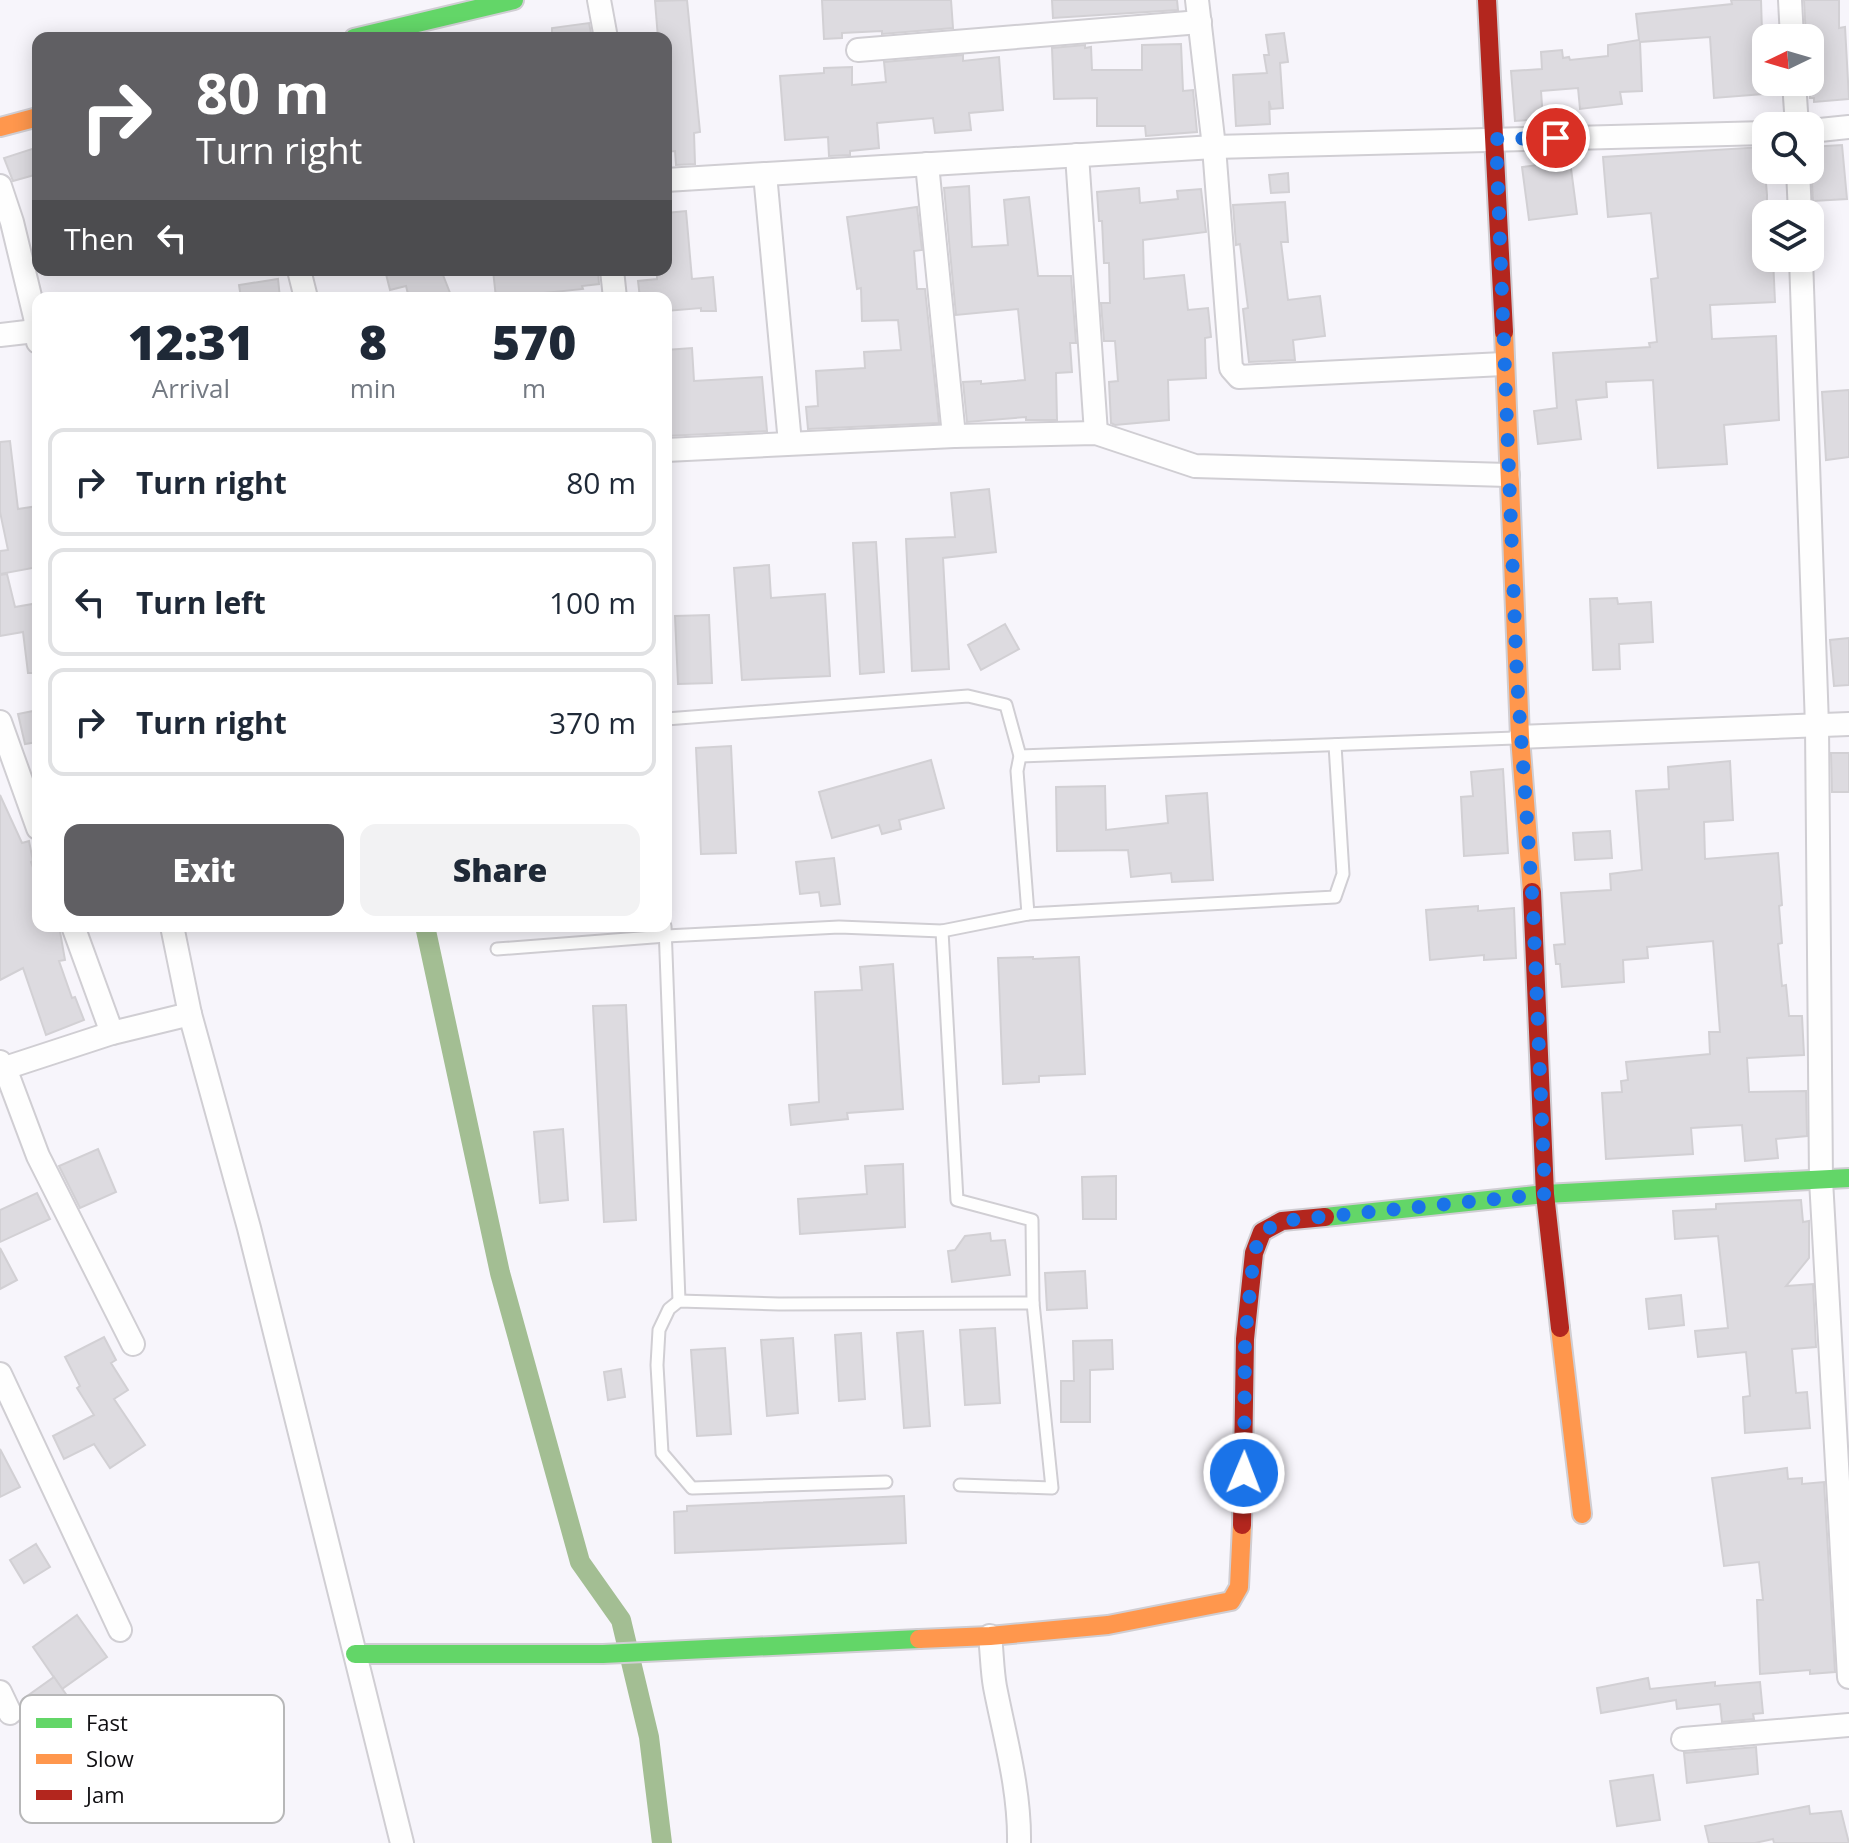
<!DOCTYPE html>
<style>
body{margin:0;font-family:"Open Sans",sans-serif;background:#f2f2f3;color:#1f2937;height:100vh;display:flex;flex-direction:column;font-size:30px;white-space:nowrap}
*{box-sizing:border-box;margin:0}
p{font-size:26px;color:#747a83}
.icon{flex:none;width:44px;height:44px;fill:none;stroke:currentColor;stroke-width:2;stroke-linecap:round;stroke-linejoin:round}
.map{position:relative;flex:1;overflow:hidden}
.sheet{position:absolute;left:32px;top:292px;width:640px;height:640px;display:flex;flex-direction:column;background:#fff;border-radius:16px;box-shadow:0 4px 20px #0003}
.sheet>*{flex:none}
.hud{position:absolute;left:32px;top:32px;width:640px;height:244px;border-radius:16px;box-shadow:0 4px 20px #0003;background:#605f63;color:#fff;overflow:hidden}
.needle{width:52px;rotate:265deg}
.buttons{position:absolute;left:1752px;top:24px;display:grid;gap:16px}
.buttons a{display:grid;place-items:center;width:72px;height:72px;border-radius:16px;background:#fff;box-shadow:0 4px 20px #0003;font-size:40px}
.pin{position:absolute;display:grid;place-items:center;width:68px;height:68px;color:#fff;margin:-34px;border:4px solid #fff;border-radius:50%;box-shadow:0 2px 8px #0007}
.me{position:absolute;width:88px;margin:-44px;rotate:1deg;stroke-linejoin:round;filter:drop-shadow(0 0 6px #0008)}
.turn{display:flex;align-items:center;gap:28px;height:168px;padding:0 32px;font-size:36px}
.turn .icon{width:104px;height:104px;stroke-width:2.5}
.turn b{display:block;font-size:56px;line-height:68px}
.then{display:flex;align-items:center;height:76px;padding:0 32px;background:#0003;gap:16px;font-size:30px}
.eta{display:flex;justify-content:space-evenly;align-items:center;height:136px;text-align:center}
.eta b{font-size:48px;font-weight:800;line-height:56px}
.cta{display:flex;gap:16px;margin-top:auto;padding:16px 32px}
.cta a{flex:1;height:92px;border-radius:16px;background:#605f63;color:#fff;font-size:32px;font-weight:800;line-height:92px;text-align:center}
.cta a+a{background:#f2f2f3;color:#1f2937}
ul{padding:0;list-style:none}
li{display:flex;align-items:center;gap:24px;height:108px;margin:0 16px 12px;padding:0 16px;border:4px solid #e0e1e3;border-radius:16px}
li div{flex:1}
li b{display:block;font-size:30px}
li em{font-style:normal}
.map>svg:first-child{display:block}
.lines{fill:none;stroke-linecap:round;stroke-linejoin:round}
.canal{stroke:#a3be93;stroke-width:20}
.building{fill:#dddbe0;stroke:#d2d0d4;stroke-width:2}
.lane-casing{stroke:#d0ced3;stroke-width:15}
.street-casing{stroke:#d0ced3;stroke-width:26}
.fast-casing{stroke:#d0ced3;stroke-width:22}
.slow-casing{stroke:#d0ced3;stroke-width:22}
.jam-casing{stroke:#d0ced3;stroke-width:22}
.lane{stroke:#fefefe;stroke-width:11}
.street{stroke:#fefefe;stroke-width:22}
.fast{stroke:#63d668;stroke-width:18}
.slow{stroke:#ff974d;stroke-width:18}
.jam{stroke:#b3261e;stroke-width:18}
.route{stroke:#1a73e8;stroke-width:14;stroke-dasharray:0 25.2}
.key{fill:#fff;stroke:#b7b7b8;stroke-width:2}
.key-label{font-size:22px;fill:#0f0e11}
</style>
<div class="map">
<svg width="1849" height="1843" viewBox="0 0 1849 1843">
<rect width="100%" height="100%" fill="#f7f5fb"/>
<g class="lines">
<!-- canal -->
<path class="canal" d="M425,926L500,1273L580,1562L621,1620L649,1737L662,1843"/>
</g>
<!-- building -->
<g class="building">
<path d="M687,0L700,132L694,133L695,164L676,165L675,151L666,152V38H658L655,1Z"/>
<path d="M822,0H951L953,28L882,34V31L842,33V38L824,39Z"/>
<path d="M1052,0H1177L1178,10L1053,18Z"/>
<path d="M1731,0H1761L1762,32H1759L1763,94L1714,98L1710,37L1640,42L1642,91L1620,92L1622,104L1580,109L1578,88L1541,91L1543,119L1515,121L1511,71L1542,69L1541,52L1562,50L1563,58L1569,57L1570,60L1608,56V45L1639,40L1636,14L1732,4Z"/>
<path d="M1804,0H1839V28L1845,27L1849,99L1814,102V98H1810V38H1806Z"/>
<path d="M589,23L592,38H552V28Z"/>
<path d="M1284,33L1288,62L1280,63L1283,108L1271,109L1269,101L1270,124L1236,126L1233,75L1267,73L1264,55H1269L1266,35Z"/>
<path d="M1181,44L1183,91L1193,90L1197,132L1146,136L1145,126H1097V98L1054,99L1052,48L1085,45V48L1091,47L1092,70H1142V45Z"/>
<path d="M963,55V61L999,57L1003,110L969,113L971,130L935,133L933,118L877,123L879,148L850,151V155L829,156L828,137L785,140L780,76L824,73V68L852,67V85L886,82L884,62Z"/>
<path d="M1842,145L1847,199L1813,201L1810,147Z"/>
<path d="M38,147V174L13,181L4,158Z"/>
<path d="M1763,147L1767,195L1766,258H1773L1775,302L1710,305L1712,339L1776,336L1779,420L1724,425L1727,464L1658,468L1653,380L1606,382L1607,397L1576,400L1581,439L1538,444L1534,411L1557,408L1553,353L1650,347L1649,343L1657,342L1651,279L1658,278L1651,213L1608,217L1603,157Z"/>
<path d="M1570,161L1577,214L1529,220L1522,167Z"/>
<path d="M1288,173L1289,192L1271,193L1269,175Z"/>
<path d="M969,186L972,247L1008,245L1004,200L1029,197L1038,276H1071L1076,343H1070L1072,372L1056,373L1057,420H1026V417L967,422L963,382L981,381V384L1025,380L1018,309L956,315L944,188Z"/>
<path d="M1139,188L1140,203L1178,199L1177,191L1201,189L1206,232L1143,240L1144,279L1184,275L1188,310L1208,308L1211,337L1205,338L1206,378L1168,380L1169,420L1115,425L1111,423L1109,382L1118,381L1115,341H1104L1101,303H1110L1109,263H1104L1102,221H1099L1097,192Z"/>
<path d="M1285,202L1288,242H1281L1288,300L1320,296L1325,336L1293,340L1295,360L1249,362L1243,309L1248,308L1240,244L1236,245L1233,205Z"/>
<path d="M917,207L922,250L914,251L917,289H925L939,423L808,429L806,407L818,406L816,371L865,368L864,352L901,350L898,320L862,321L861,288L857,289L847,217Z"/>
<path d="M686,211L692,279L713,277L716,311H701V308L666,311V298H640L638,281L657,279V270H666V213Z"/>
<path d="M385,270H444L443,275L452,298H409L406,286L390,290Z"/>
<path d="M493,270H598L599,284L582,286L583,289L496,298Z"/>
<path d="M278,279L280,298H241L239,285Z"/>
<path d="M692,348L694,381L762,377L767,431L666,436V350Z"/>
<path d="M1849,390V457L1826,460L1822,392Z"/>
<path d="M10,441L18,509L38,506V567L0,574V551L8,550L0,512V442Z"/>
<path d="M989,489L996,552L943,558L949,669L912,671L906,539L955,537L951,493Z"/>
<path d="M876,542L884,672L860,674L853,543Z"/>
<path d="M769,565L771,598L825,594L830,676L742,680L734,568Z"/>
<path d="M7,574L15,607L38,603V673H28L23,632L0,636V575Z"/>
<path d="M1617,598L1618,604L1651,602L1653,642L1619,644L1620,669L1593,670L1590,599Z"/>
<path d="M709,615L712,683L678,684L675,616Z"/>
<path d="M1005,624L1019,649L981,670L968,645Z"/>
<path d="M1849,638V685L1834,686L1830,640Z"/>
<path d="M38,710V742L25,744L18,714Z"/>
<path d="M731,746L736,853L701,854L696,748Z"/>
<path d="M1831,753H1849V792H1832Z"/>
<path d="M931,760L944,808L899,820L901,829L882,834L879,825L832,838L819,792Z"/>
<path d="M1730,761L1733,820L1704,822L1705,859L1778,853L1782,905L1779,906L1782,943L1778,944L1782,986L1786,985L1789,1016H1802L1804,1055L1747,1058L1749,1092L1806,1091L1807,1136L1776,1139L1778,1158L1745,1161L1742,1125L1691,1128L1693,1154L1606,1159L1602,1093L1622,1092L1621,1081L1628,1080L1626,1062L1710,1054L1709,1032H1720L1713,941L1647,947L1648,958L1623,960L1624,982L1562,987L1560,964H1556L1554,945L1565,944L1561,893L1611,890L1610,874L1642,870L1636,791L1669,789L1668,767Z"/>
<path d="M1503,769L1508,853L1464,856L1461,797L1473,796L1471,772Z"/>
<path d="M1105,786L1106,830L1168,823L1166,796L1207,793L1213,880L1172,882L1171,873L1131,877L1128,850L1057,851L1056,787Z"/>
<path d="M0,795L22,843L29,841L33,861L31,862L38,881V926H59L65,960L59,961L72,998L75,997L84,1020L46,1035L23,968L0,980Z"/>
<path d="M1610,831L1612,858L1575,860L1573,833Z"/>
<path d="M834,858L840,904L821,906L819,892L800,894L796,862Z"/>
<path d="M1478,906V911L1514,908L1516,958L1484,960V955L1430,960L1426,910Z"/>
<path d="M1033,957V959L1079,957L1085,1074L1039,1076V1082L1003,1084L998,958Z"/>
<path d="M893,964L903,1109L847,1113L848,1119L791,1125L789,1105L819,1102L815,992L862,990L860,967Z"/>
<path d="M626,1005L636,1220L604,1222L593,1006Z"/>
<path d="M563,1129L568,1200L540,1203L534,1132Z"/>
<path d="M98,1149L116,1192L80,1208L59,1166Z"/>
<path d="M903,1164L905,1227L800,1234L798,1199L867,1194L865,1166Z"/>
<path d="M1116,1176V1219H1083L1082,1177Z"/>
<path d="M37,1193L50,1219L0,1242V1210Z"/>
<path d="M1801,1200L1803,1222L1809,1221V1258L1786,1286L1813,1284L1816,1347L1792,1349L1796,1393L1807,1392L1810,1428L1745,1433L1743,1397L1750,1396L1746,1352L1698,1357L1695,1331L1728,1328L1718,1236L1675,1239L1673,1211L1716,1209V1204Z"/>
<path d="M990,1233L991,1241L1005,1240L1010,1275L952,1282L948,1251L955,1250L965,1236Z"/>
<path d="M0,1248L17,1280L0,1289Z"/>
<path d="M1085,1271L1087,1308L1047,1310L1045,1273Z"/>
<path d="M1681,1295L1684,1325L1649,1329L1646,1299Z"/>
<path d="M995,1328L1000,1403L965,1405L960,1330Z"/>
<path d="M923,1331L930,1426L904,1428L897,1333Z"/>
<path d="M861,1333L865,1399L839,1401L835,1335Z"/>
<path d="M104,1337L116,1360L111,1363L128,1390L114,1399L145,1445L110,1468L94,1444L64,1459L53,1436L94,1415L77,1388L80,1386L65,1357Z"/>
<path d="M793,1338L798,1413L767,1416L761,1340Z"/>
<path d="M1112,1340L1113,1369L1090,1370V1422H1061V1381H1074L1073,1341Z"/>
<path d="M725,1348L731,1434L697,1436L691,1350Z"/>
<path d="M621,1369L625,1397L608,1400L604,1372Z"/>
<path d="M0,1449L20,1487L0,1497Z"/>
<path d="M1787,1468L1788,1479L1802,1478V1484L1824,1482L1835,1672L1810,1674V1670L1760,1674L1757,1600H1763L1759,1562L1724,1566L1712,1478Z"/>
<path d="M904,1496L906,1543L675,1553L674,1512L687,1511V1506Z"/>
<path d="M36,1544L50,1567L24,1583L10,1560Z"/>
<path d="M77,1615L107,1657L62,1689L33,1647Z"/>
<path d="M54,1677L70,1700L39,1722L23,1699Z"/>
<path d="M1648,1678L1650,1689L1715,1682V1686L1760,1682L1763,1713L1753,1714L1754,1719L1722,1722L1720,1704L1677,1709L1676,1700L1601,1713L1597,1688Z"/>
<path d="M1756,1747L1758,1774L1687,1783L1684,1753Z"/>
<path d="M1653,1775L1660,1820L1617,1826L1610,1781Z"/>
<path d="M1809,1806L1810,1814L1841,1811L1849,1843H1774L1773,1839L1755,1843H1709L1705,1826Z"/>
</g>
<g class="lines">
<defs>
<g id="lane">
<path d="M666,719L968,696L1006,705L1020,756L1017,771L1028,914"/>
<path d="M1020,756L1515,738"/>
<path d="M665,926L679,1301"/>
<path d="M942,931L957,1200L1032,1220L1033,1303L1052,1488L960,1485"/>
<path d="M497,949L666,936L839,927L942,931L1028,914L1335,897L1343,874L1335,745"/>
<path d="M886,1482L692,1488L662,1453L657,1365L659,1330L669,1309L679,1301L779,1304L1033,1303"/>
</g>
<g id="street">
<path d="M599,0L606,38"/>
<path d="M1197,0L1214,147L1231,368L1239,377L1503,364"/>
<path d="M1790,0L1792,38"/>
<path d="M858,50L1200,22"/>
<path d="M1794,82L1797,126"/>
<path d="M1810,131L1849,127"/>
<path d="M1077,155L1096,433"/>
<path d="M927,164L954,436"/>
<path d="M1798,170L1800,214"/>
<path d="M765,174L790,443"/>
<path d="M666,180L1214,147L1766,133"/>
<path d="M0,186L12,222L35,317L38,342"/>
<path d="M1801,258L1817,726L1821,1180L1849,1677"/>
<path d="M299,270L306,298"/>
<path d="M612,270L615,298"/>
<path d="M0,335L35,331"/>
<path d="M666,450L954,436L1096,433L1195,466L1508,475"/>
<path d="M0,722L38,828"/>
<path d="M1520,737L1849,724"/>
<path d="M73,926L112,1033"/>
<path d="M172,926L190,1014L249,1228L402,1843"/>
<path d="M0,1062L5,1068L38,1156L133,1344"/>
<path d="M5,1068L112,1033L190,1014"/>
<path d="M0,1374L120,1630"/>
<path d="M990,1636C992,1653 992,1670 995,1687C1005,1738 1020,1790 1019,1843"/>
<path d="M0,1692L10,1713"/>
<path d="M1683,1739L1849,1725"/>
</g>
<g id="fast">
<path d="M354,38L514,0"/>
<path d="M1325,1217L1545,1194L1849,1178"/>
<path d="M355,1654H603L919,1639"/>
</g>
<g id="slow">
<path d="M0,127L38,117"/>
<path d="M1504,332L1520,737L1532,892"/>
<path d="M1560,1328L1582,1514"/>
<path d="M919,1639L990,1636L1108,1625L1231,1601L1239,1587L1242,1525"/>
</g>
<g id="jam">
<path d="M1487,0L1504,332"/>
<path d="M1532,892L1545,1194L1560,1328"/>
<path d="M1242,1525L1245,1339L1254,1253L1262,1232L1282,1221L1325,1217"/>
</g>
</defs>
<!-- lane casing -->
<use href="#lane" class="lane-casing"/>
<!-- street casing -->
<use href="#street" class="street-casing"/>
<!-- fast casing -->
<use href="#fast" class="fast-casing"/>
<!-- slow casing -->
<use href="#slow" class="slow-casing"/>
<!-- jam casing -->
<use href="#jam" class="jam-casing"/>
<!-- lane -->
<use href="#lane" class="lane"/>
<!-- street -->
<use href="#street" class="street"/>
<!-- fast -->
<use href="#fast" class="fast"/>
<!-- slow -->
<use href="#slow" class="slow"/>
<!-- jam -->
<use href="#jam" class="jam"/>
</g>
<g class="lines">
<!-- route -->
<path class="route" d="M1244,1473L1245,1339L1254,1253L1262,1232L1282,1221L1545,1194L1533,907L1517,679L1496,139L1556,138"/>
</g>
<!-- legend -->
<rect x="20" y="1695" width="264" height="128" rx="12" class="key"/>
<rect x="36" y="1718" width="36" height="10" fill="#63d668"/>
<rect x="36" y="1754" width="36" height="10" fill="#ff974d"/>
<rect x="36" y="1790" width="36" height="10" fill="#b3261e"/>
<g class="key-label">
<text x="86" y="1731">Fast</text>
<text x="86" y="1767">Slow</text>
<text x="86" y="1803">Jam</text>
</g>
</svg>
<div class="buttons">
<a><svg class="needle" viewBox="-14 -14 28 28"><path d="M0-13l5 13h-10z" fill="#e53935"/><path d="M0 13l5-13h-10z" fill="#747a83"/></svg></a>
<a><svg class="icon" aria-label="search" viewBox="0 0 24 24"><circle cx="10" cy="10" r="6"/><path d="M15 15l6 6"/></svg></a>
<a><svg class="icon" aria-label="layers" viewBox="0 0 24 24"><path d="M12 4l9 5-9 5-9-5zM3 14l9 5 9-5"/></svg></a>
</div>
<div class="pin" style="left:1556px;top:138px;background:#d93025"><svg class="icon" aria-label="arrive" viewBox="0 0 24 24"><path d="M6 21V4h12l-3 4 3 4H6"/></svg></div>
<svg class="me" style="left:1244px;top:1473px" viewBox="-20 -20 40 40"><circle r="17" fill="#1a73e8" stroke="#fff" stroke-width="3"/><path d="M0-11L8 9 0 5-8 9z" fill="#fff"/></svg>
<div class="hud">
<div class="turn"><svg class="icon" aria-label="right" viewBox="0 0 24 24"><path d="M7 20v-9h11M14 6l5 5-5 5"/></svg><div><b>80 m</b>Turn right</div></div>
<div class="then">Then<svg class="icon" aria-label="left" viewBox="0 0 24 24"><path d="M17 20v-9H6M10 6l-5 5 5 5"/></svg></div>
</div>
<section class="sheet">
<div class="eta">
<div><b>12:31</b><p>Arrival</p></div>
<div><b>8</b><p>min</p></div>
<div><b>570</b><p>m</p></div>
</div>
<ul>
<li><svg class="icon" aria-label="right" viewBox="0 0 24 24"><path d="M7 20v-9h11M14 6l5 5-5 5"/></svg><div><b>Turn right</b></div><em>80 m</em></li>
<li><svg class="icon" aria-label="left" viewBox="0 0 24 24"><path d="M17 20v-9H6M10 6l-5 5 5 5"/></svg><div><b>Turn left</b></div><em>100 m</em></li>
<li><svg class="icon" aria-label="right" viewBox="0 0 24 24"><path d="M7 20v-9h11M14 6l5 5-5 5"/></svg><div><b>Turn right</b></div><em>370 m</em></li>
</ul>
<div class="cta"><a>Exit</a><a>Share</a></div>
</section>
</div>
